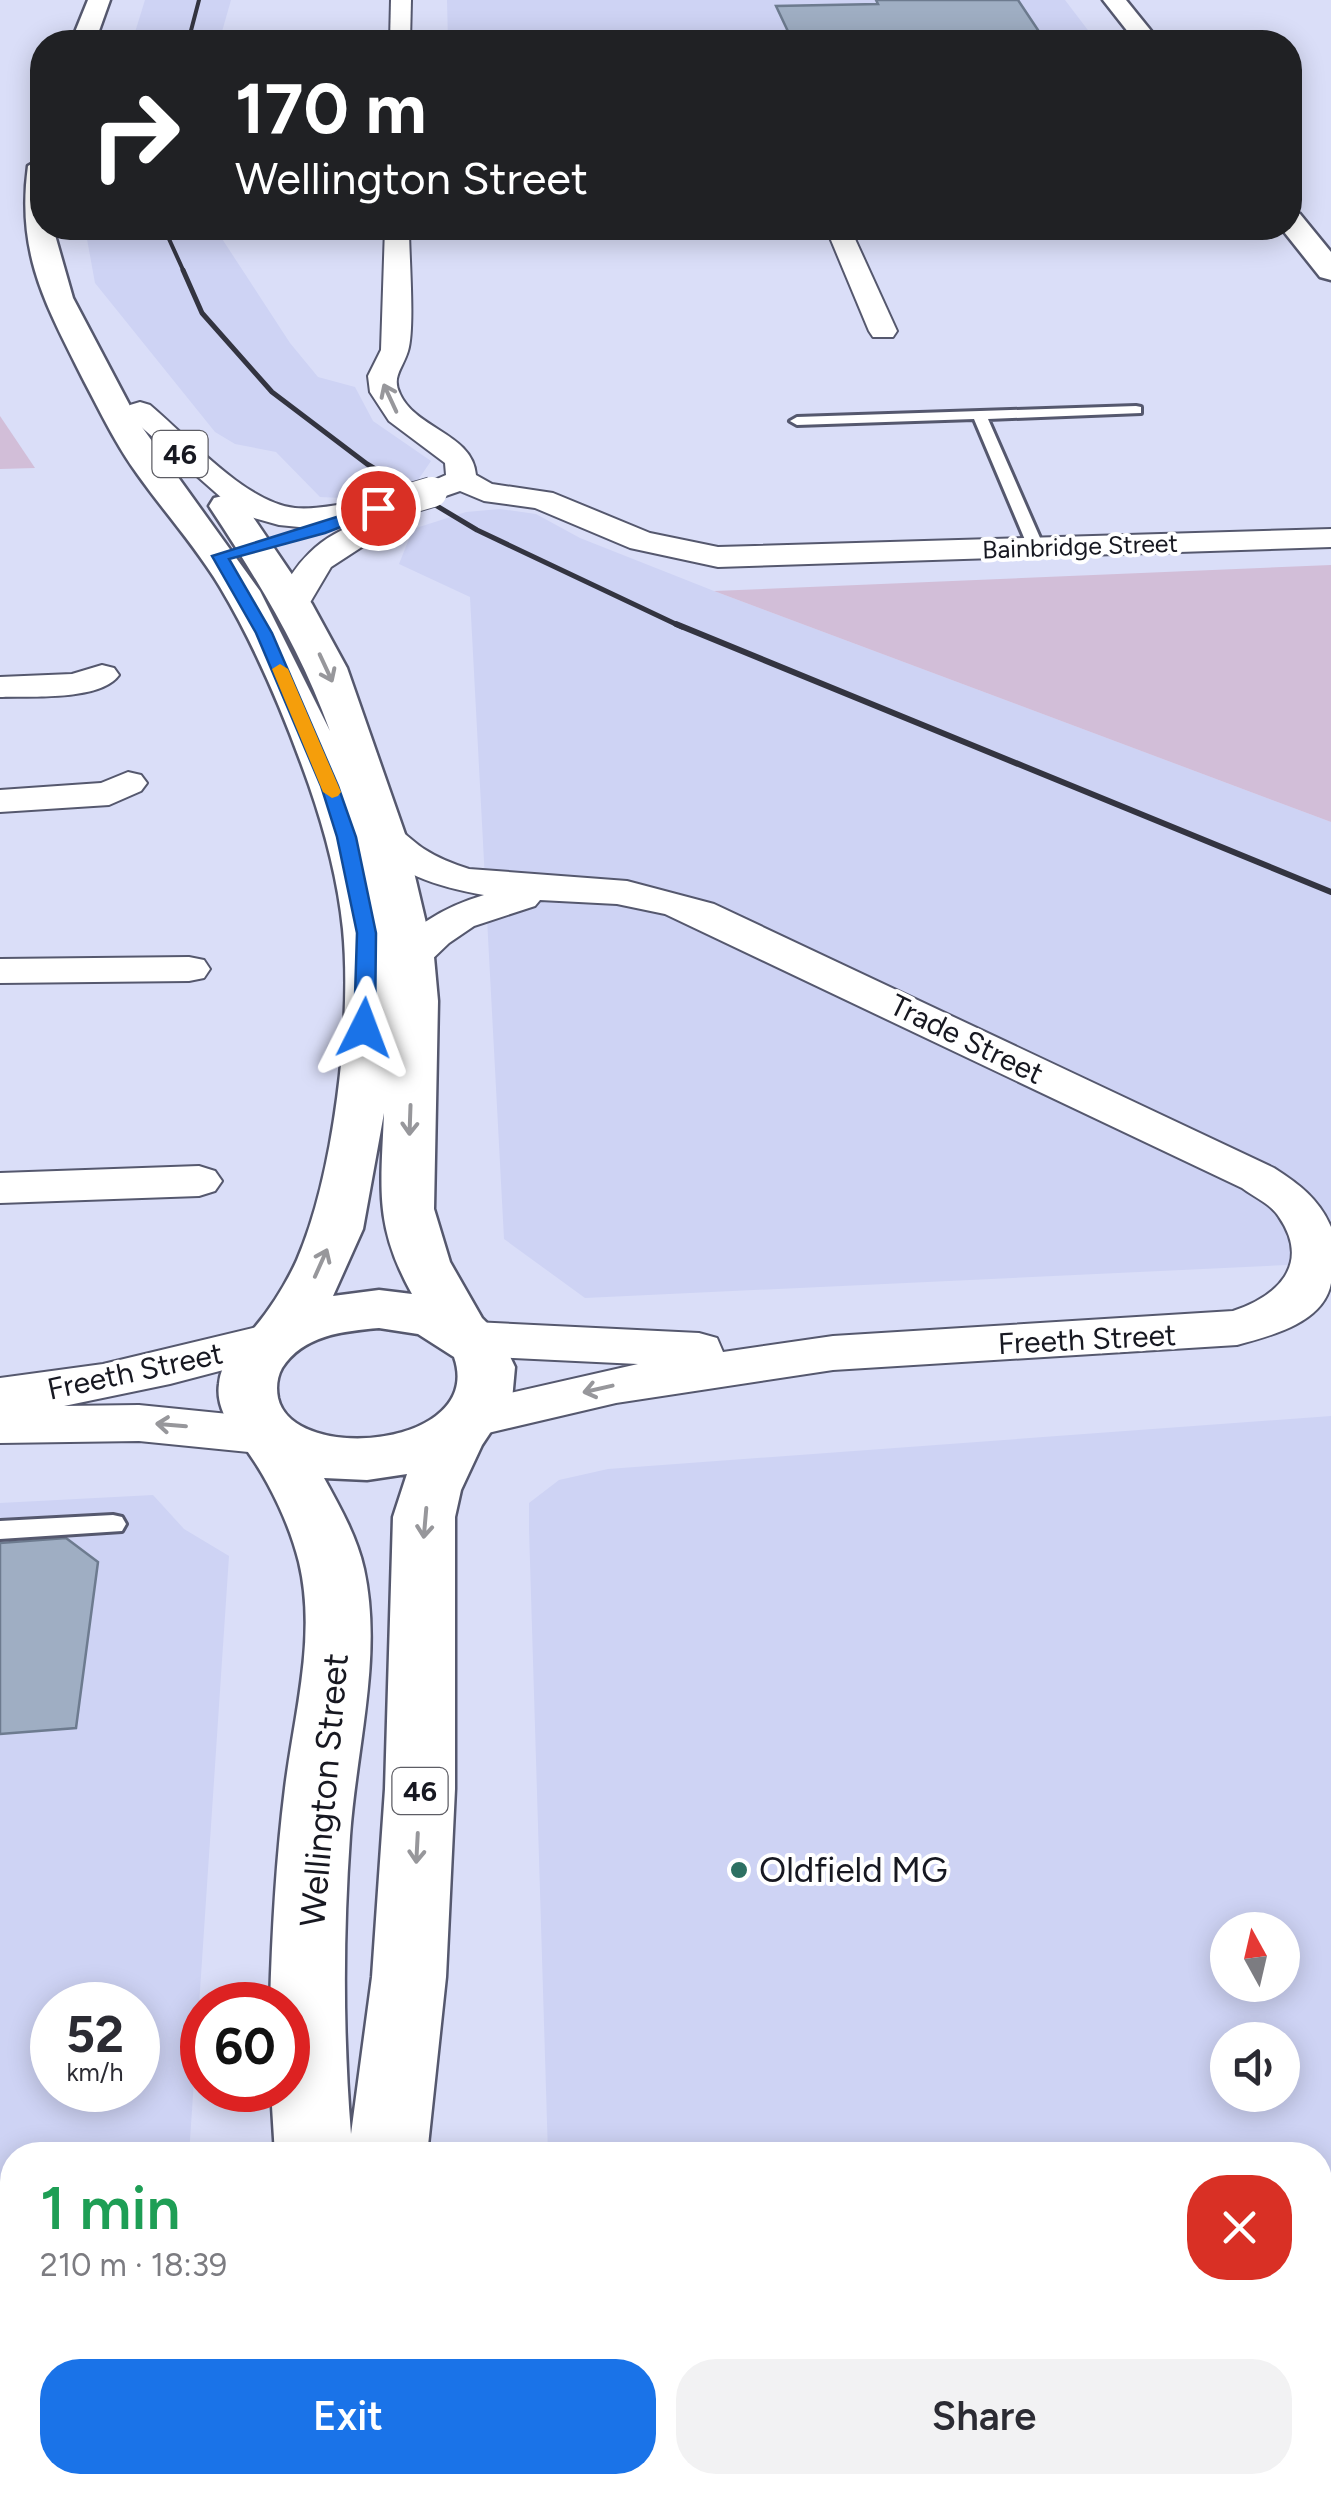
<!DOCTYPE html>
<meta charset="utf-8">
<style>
body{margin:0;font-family:Figtree,sans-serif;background:#f2f2f3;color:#2b2b33;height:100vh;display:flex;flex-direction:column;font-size:38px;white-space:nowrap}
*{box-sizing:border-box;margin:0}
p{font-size:32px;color:#7c7c81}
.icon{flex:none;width:55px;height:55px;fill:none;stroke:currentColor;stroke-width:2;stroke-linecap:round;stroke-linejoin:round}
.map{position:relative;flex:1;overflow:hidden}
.panel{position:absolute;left:0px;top:2142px;width:1332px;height:352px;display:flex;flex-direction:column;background:#fff;border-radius:40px 40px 0 0;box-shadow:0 5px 25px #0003}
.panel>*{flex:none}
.hud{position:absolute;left:30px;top:30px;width:1272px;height:210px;border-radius:40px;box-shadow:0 5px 25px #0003;background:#202124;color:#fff;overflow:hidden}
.needle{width:65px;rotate:352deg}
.fabs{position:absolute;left:1210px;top:1912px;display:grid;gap:20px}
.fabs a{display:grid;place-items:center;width:90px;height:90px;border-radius:50%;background:#fff;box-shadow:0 5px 25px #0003;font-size:50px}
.speed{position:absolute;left:30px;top:1982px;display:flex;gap:20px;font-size:50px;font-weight:700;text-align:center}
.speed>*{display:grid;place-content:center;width:130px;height:130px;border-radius:50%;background:#fff;box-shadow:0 5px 25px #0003;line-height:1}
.speed small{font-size:25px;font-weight:400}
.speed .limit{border:15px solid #d22;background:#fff;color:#111}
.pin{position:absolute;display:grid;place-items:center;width:85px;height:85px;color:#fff;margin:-42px;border:5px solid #fff;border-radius:50%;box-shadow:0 2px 10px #0007}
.me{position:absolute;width:110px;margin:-55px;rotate:3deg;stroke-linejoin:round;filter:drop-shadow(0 0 8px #0008)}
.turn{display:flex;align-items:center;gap:35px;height:210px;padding:0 40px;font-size:45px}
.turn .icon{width:130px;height:130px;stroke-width:2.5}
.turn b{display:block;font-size:70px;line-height:85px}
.round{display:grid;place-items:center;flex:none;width:105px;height:105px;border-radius:40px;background:#f2f2f3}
.overview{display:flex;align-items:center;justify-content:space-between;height:170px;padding:0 40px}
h1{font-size:60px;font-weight:600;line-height:75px;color:#1e9e55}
.cta{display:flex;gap:20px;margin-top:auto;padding:20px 40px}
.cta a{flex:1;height:115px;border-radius:40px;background:#1a73e8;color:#fff;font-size:40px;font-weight:600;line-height:115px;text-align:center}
.cta a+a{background:#f2f2f3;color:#2b2b33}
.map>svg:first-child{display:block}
.built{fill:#ced3f4;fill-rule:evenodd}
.green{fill:#d2bed8}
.building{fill:#9faec3;stroke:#6d7b8f;stroke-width:2.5}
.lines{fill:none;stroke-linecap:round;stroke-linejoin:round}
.lane-casing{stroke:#55586e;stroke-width:6}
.street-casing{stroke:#55586e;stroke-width:4}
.secondary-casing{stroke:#55586e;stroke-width:5}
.primary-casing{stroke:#55586e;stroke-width:5}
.lane{fill:#fff;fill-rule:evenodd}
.street{fill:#fff;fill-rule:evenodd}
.secondary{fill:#fff;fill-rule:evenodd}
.primary{fill:#fff;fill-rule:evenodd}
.rail-far2{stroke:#333440;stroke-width:4}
.rail-far1{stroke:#333440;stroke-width:5}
.rail{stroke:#333440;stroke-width:6}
.street-bridge-casing{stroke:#55586e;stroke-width:32;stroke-linecap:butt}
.street-bridge{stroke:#fff;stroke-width:30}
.oneway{stroke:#97979b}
.route{fill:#1a73e8;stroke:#114b97;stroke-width:2.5}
.slow{fill:#f59e0b}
.poi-dot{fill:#2d7062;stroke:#fff;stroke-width:4}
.labels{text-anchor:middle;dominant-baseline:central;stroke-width:8;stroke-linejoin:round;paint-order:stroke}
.far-street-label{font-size:25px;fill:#171821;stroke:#fff}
.shield{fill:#fff;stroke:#5d5d64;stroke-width:2.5}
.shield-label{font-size:28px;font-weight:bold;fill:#171821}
.street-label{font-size:30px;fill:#171821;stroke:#fff}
.near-street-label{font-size:35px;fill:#171821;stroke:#fff}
.near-poi-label{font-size:35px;fill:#171821;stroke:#fff;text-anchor:start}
</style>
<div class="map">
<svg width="1331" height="2493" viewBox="0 0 1331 2493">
<rect width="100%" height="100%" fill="#dadef8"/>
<!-- built -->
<g class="built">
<path d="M145,0H231L219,42H132Z"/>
<path d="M447,0H1065L1097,42H448Z"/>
<path d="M85,228H215L290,343L318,377L355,387L373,421L431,461L416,483L364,499L320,497L276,452L235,444L215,432L95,283Z"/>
<path d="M500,509L536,514L580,538L714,591L1331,822V1263L585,1298L504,1239L470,597L399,564L413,529L466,512Z"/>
<path d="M1331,1416V2493H558V2482H1320V2155H548L529,1529V1503L559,1480L608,1469ZM1228,1930H1282V1985H1228ZM1228,2040H1282V2095H1228Z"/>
<path d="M153,1495L184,1529L229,1556L189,2155H12V2482L168,2483L167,2493H0V1503ZM52,2005H138V2090H52Z"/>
</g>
<!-- green -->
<g class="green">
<path d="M0,416L35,468L0,469Z"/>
<path d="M1331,565V822L714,591Z"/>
</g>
<!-- building -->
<g class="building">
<path d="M876,0H1018L1046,42H793L776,6L878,4Z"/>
<path d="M66,1538L98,1562L76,1728L0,1734V1543Z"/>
</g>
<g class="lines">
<defs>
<g id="lane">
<path d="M1136,406L1141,407V413L988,419L1044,547L1036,552L1028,547L974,419L797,425L790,421L797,417Z"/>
<path d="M113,1515L122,1517L126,1524L122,1531L0,1539V1521Z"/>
<path d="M929,2482H1003L1005,2493H934Z"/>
</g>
<g id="street">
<path d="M391,0H411L410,42H390Z"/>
<path d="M385,228H409C409,257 415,328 408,351C403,368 391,377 400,394C416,429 473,434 476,475L492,484L553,493L650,533L718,547L1331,529V547L718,567L630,548L535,508L484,501L460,491L434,500L423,497L419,491L423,485L446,475L445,463L389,421L370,392L368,376L381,350Z"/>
<path d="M826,228H850L897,331L893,337H873L869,331Z"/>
<path d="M140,402L150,405C188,437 246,503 295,508C322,511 354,498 380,504L385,511L380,518L309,528L279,525L240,514L130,417L126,411L130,405Z"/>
<path d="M363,523L374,525L379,532L374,539L331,567L305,611H281L276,604C292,565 321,533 363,523Z"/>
<path d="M102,665L114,668L119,675C101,701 30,696 0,697V677L72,674Z"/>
<path d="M128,772L141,775L147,783L141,791L109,805L0,812V790L101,783Z"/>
<path d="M383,823C401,827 409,839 424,849C438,858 453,864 469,869L627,881L714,904L1274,1168C1299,1184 1319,1199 1331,1227C1331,1245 1331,1265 1331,1283C1324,1323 1270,1336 1237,1345L833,1370L616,1403L471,1437L453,1432L445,1419L453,1406L638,1364L474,1356L456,1351L449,1339L456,1327L474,1322L699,1333L717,1338L723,1352L833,1336L1233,1311C1276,1297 1312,1265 1279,1217C1271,1204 1254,1197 1242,1188L665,914L617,904L540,900L535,906L474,926L449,943L425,966L410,969L395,966L389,957C412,925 447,906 484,895C439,887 391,874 364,834L369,826Z"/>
<path d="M189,957L204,960L210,969L204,978L189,981L0,983V959Z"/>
<path d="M199,1166L215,1171L222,1181L215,1191L199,1196L0,1203V1173Z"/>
<path d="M270,1324L288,1329L295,1341L288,1353L170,1384L64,1406L139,1405L268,1418L286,1423L294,1436L286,1449L268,1454L139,1441L0,1443V1378L103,1364Z"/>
</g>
<g id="secondary">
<path d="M1103,0H1126L1160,42H1136Z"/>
<path d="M1290,211L1300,214L1331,252V280L1320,277L1281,228H1290Z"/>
</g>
<g id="primary">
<path d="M88,0H110L95,42H71Z"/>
<path d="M42,158V228H53L73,298L139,423L260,591L330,731C300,648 257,579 209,506L214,498L227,495L240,498L312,604L347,668L405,834L434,957L438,1001L434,1209L450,1262L482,1318L500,1336L515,1367L512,1400L482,1445L461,1490L455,1517V1789L446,1977L427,2155H275L271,2090H288V2005H270C272,1933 276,1860 285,1788C294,1714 317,1637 299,1562C290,1526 271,1485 250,1455C236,1434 215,1411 219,1384C221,1360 240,1343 255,1327C271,1308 287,1282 297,1260C334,1175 352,1021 343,929C338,880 325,831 309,785C285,717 257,649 220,587C196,547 165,513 138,475C116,445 101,413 84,381C46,305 16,254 28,166ZM384,1113C381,1189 374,1225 412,1294L379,1290L333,1296L363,1229ZM379,1328L418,1334L454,1357C486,1447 293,1465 278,1398C276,1388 277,1377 282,1368C303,1335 344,1331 379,1328ZM407,1474L393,1517L385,1789L372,1977L351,2134C343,2035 343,1935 350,1836C356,1749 383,1656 364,1569C357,1537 340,1507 324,1478L367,1480Z"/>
<path d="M304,2482H391V2493H303Z"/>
</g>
</defs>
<!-- lane casing -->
<use href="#lane" class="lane-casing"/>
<!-- street casing -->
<use href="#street" class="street-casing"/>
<!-- secondary casing -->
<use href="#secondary" class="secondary-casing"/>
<!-- primary casing -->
<use href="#primary" class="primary-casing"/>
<!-- lane -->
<use href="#lane" class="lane"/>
<!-- street -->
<use href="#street" class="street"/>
<!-- secondary -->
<use href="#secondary" class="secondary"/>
<!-- primary -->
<use href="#primary" class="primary"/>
<!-- rail-far2 -->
<g class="rail-far2">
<path d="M188,42L199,0"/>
<path d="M164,228L184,272"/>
</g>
<!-- rail-far1 -->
<path class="rail-far1" d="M183,270L202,313L272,392L367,464L477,530L682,627"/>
<!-- rail -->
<path class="rail" d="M676,624L1331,892"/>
<defs>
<path id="street-bridge" d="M378,508L432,492"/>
</defs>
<!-- street-bridge casing -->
<use href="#street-bridge" class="street-bridge-casing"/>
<!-- street-bridge -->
<use href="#street-bridge" class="street-bridge"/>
</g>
<!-- one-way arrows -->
<defs><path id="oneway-shaft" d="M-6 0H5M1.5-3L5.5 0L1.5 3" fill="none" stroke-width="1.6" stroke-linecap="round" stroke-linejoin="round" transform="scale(2.5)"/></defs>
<g class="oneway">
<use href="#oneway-shaft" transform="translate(390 398) rotate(-115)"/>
<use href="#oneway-shaft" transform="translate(326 668) rotate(65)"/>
<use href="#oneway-shaft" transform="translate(410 1120) rotate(92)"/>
<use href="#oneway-shaft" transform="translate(321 1263) rotate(-66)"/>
<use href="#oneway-shaft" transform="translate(598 1389) rotate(167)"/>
<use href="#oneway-shaft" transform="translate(171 1425) rotate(-175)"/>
<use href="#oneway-shaft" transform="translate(425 1523) rotate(95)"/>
<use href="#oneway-shaft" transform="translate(417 1848) rotate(93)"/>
</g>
<!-- route -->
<path class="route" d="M378,504L383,505V511L325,533L229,559L272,633L338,786L356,837L376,933L375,1028L364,1034L354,1028L357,933L337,837L321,786L256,633L212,556Z"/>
<!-- slow -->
<path class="slow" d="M280,664L288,669L341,792L338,796L332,798L323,792L272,669Z"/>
<!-- markers -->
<circle class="poi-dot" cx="739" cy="1870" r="10"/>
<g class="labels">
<!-- far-street labels -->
<g class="far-street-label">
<text transform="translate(1080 546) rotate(-2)">Bainbridge Street</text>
</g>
<!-- shield labels -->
<g class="shield">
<rect x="152.5" y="431" width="55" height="46" rx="8"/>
<rect x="392.5" y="1768" width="55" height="46" rx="8"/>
</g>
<g class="shield-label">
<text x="180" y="454">46</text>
<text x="420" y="1791">46</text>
</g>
<!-- street labels -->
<g class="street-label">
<text transform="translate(967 1039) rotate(26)">Trade Street</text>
<text transform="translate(1087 1339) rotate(-3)">Freeth Street</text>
<text transform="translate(135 1371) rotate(-12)">Freeth Street</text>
</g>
<!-- near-street labels -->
<g class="near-street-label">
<text transform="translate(324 1790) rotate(-85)">Wellington Street</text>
</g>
<!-- near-poi labels -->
<g class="near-poi-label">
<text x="759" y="1870">Oldfield MG</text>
</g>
</g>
</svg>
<div class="fabs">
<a><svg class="needle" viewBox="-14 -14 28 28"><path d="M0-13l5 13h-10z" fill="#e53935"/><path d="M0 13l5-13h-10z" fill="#7c7c81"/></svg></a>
<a><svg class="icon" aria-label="sound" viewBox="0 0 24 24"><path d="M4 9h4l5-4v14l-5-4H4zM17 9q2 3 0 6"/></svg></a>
</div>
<div class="speed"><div>52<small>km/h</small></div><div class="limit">60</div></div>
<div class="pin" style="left:378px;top:508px;background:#d93025"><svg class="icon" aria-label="arrive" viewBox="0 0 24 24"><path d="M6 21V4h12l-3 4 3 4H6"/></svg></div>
<svg class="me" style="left:364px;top:1028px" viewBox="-20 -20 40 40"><path d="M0-17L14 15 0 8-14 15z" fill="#1a73e8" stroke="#fff" stroke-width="4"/></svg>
<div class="hud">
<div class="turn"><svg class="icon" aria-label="right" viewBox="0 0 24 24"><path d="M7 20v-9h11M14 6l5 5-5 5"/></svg><div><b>170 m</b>Wellington Street</div></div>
</div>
<section class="panel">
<div class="overview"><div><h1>1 min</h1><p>210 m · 18:39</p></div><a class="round" style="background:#d93025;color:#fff"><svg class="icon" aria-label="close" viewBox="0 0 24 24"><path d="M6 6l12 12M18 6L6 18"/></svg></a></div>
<div class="cta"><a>Exit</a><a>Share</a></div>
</section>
</div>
